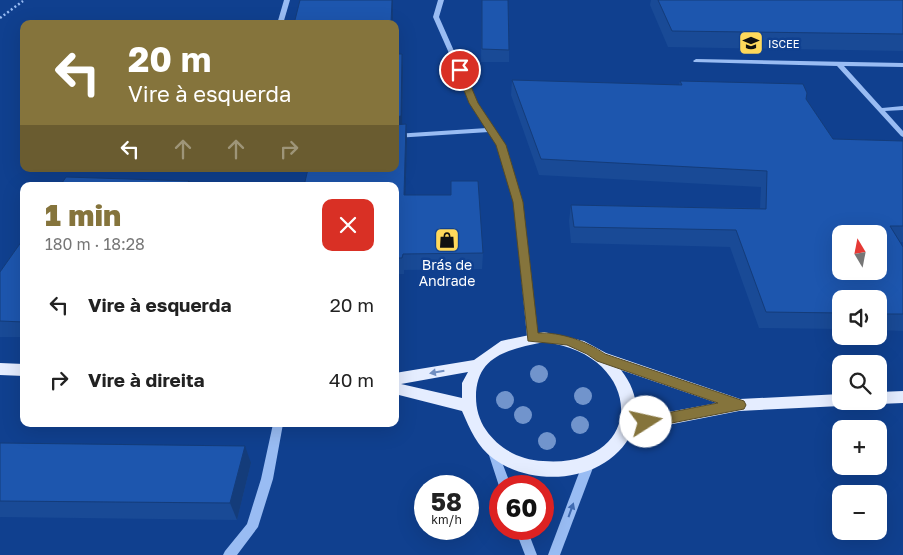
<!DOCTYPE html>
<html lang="pt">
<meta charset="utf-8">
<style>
body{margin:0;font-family:"Golos Text",sans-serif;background:#f6f6f6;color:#222;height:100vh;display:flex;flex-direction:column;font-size:19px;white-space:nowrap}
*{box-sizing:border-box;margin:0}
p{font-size:16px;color:#767676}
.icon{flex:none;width:28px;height:28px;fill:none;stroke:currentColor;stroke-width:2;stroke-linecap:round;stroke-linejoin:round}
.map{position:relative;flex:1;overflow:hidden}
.sheet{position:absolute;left:20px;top:182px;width:379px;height:245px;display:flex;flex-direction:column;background:#fff;border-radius:10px;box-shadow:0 5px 20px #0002}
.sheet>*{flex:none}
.hud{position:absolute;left:20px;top:20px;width:379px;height:152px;border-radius:10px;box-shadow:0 5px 20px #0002;background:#85743c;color:#fff;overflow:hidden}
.needle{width:32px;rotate:350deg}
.fabs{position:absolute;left:832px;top:225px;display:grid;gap:10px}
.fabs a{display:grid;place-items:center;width:55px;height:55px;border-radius:10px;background:#fff;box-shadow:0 5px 20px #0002;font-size:25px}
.speed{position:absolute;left:414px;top:475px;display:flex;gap:10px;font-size:25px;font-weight:700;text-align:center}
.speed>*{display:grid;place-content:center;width:65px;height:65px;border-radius:50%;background:#fff;box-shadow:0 5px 20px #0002;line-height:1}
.speed small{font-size:12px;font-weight:400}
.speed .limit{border:8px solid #d22;background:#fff;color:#111}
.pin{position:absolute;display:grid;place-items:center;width:42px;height:42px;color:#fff;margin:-21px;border:2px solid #fff;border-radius:50%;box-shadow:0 1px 5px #0007}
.me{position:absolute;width:55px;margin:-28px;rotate:80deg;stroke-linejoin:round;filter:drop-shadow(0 0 4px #0008)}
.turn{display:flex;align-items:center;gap:18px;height:105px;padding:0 25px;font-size:22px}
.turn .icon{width:65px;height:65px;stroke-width:2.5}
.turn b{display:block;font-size:35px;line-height:42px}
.lanes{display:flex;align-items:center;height:48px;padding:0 25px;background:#0003;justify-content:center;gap:25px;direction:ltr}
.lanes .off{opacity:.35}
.round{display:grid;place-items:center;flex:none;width:52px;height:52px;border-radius:10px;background:#f6f6f6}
.summary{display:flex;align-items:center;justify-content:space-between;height:85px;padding:0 25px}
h1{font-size:30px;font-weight:800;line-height:38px;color:#85743c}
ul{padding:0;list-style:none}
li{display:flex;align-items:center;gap:15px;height:75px;padding:0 25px}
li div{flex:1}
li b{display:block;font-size:19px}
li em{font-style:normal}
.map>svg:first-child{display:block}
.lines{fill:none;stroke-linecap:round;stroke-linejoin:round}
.path{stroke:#99bcf3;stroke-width:2.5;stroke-dasharray:2 2.5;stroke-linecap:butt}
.minor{fill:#99bcf3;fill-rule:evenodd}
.major{fill:#e5edff;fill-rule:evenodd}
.tree{fill:#7194cc}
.wall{fill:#194a96}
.shaded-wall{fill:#143c7a}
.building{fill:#1d56ae;stroke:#143c7a;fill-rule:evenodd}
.oneway{fill:#708ec1}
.oneway2{fill:#406bb2}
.route{fill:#85743c;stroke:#564b27}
.labels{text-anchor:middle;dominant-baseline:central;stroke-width:5;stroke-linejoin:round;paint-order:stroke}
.far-poi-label{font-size:11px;fill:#fff;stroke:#10408f;text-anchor:start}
.poi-label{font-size:14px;fill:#fff;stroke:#10408f}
</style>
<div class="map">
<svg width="903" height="555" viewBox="0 0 903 555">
<rect width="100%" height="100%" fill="#10408f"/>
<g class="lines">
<!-- path -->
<path class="path" d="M0,18L23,1"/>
<!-- minor -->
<g class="minor">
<path d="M284,0H290L283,24H277Z"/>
<path d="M438,0H444L439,17L477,103L505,145L522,202L537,337L535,340H529L527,337L514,202L497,145L489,132L395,138V134L487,128L471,103L433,17Z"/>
<path d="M696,59L903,63V67L844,66L882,108L903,106V110L885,111L903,131V137L901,136L837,66L694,62L693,61Z"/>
<path d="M273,424H283L273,479L258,527L237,555H223L225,551L247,524L261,479Z"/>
<path d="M492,444L496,446L497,449L511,486H500V487L499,486L487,449L488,446Z"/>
<path d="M588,460L592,462L594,465L560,555H548L582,465L584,462Z"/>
<path d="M515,529H527L537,555H525Z"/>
</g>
<!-- major -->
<g class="major">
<path d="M544,332L584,341L606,353L740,399L841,394V401H848L846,404L841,406L739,411L632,432C609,482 535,489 494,459C477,447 470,429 462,411L395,394V373L474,360L501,341ZM544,342C646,354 648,469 543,461C520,460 499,449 486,430C479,420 476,408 476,397C476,355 510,349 544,342ZM621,370L717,403L636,418C638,400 632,384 621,370ZM468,372L462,383V398L401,384Z"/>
<path d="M0,363L24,364V376L0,375Z"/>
<path d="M903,391V403L879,404L873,401H879V392Z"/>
</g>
</g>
<!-- trees -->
<g class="tree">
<circle cx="539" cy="374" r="9"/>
<circle cx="583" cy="396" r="9"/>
<circle cx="505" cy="400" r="9"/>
<circle cx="523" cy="415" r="9"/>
<circle cx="580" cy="425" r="9"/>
<circle cx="547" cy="441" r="9"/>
</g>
<!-- wall -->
<g class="wall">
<path d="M482,0L509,50V62H481Z"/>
<path d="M651,0H903V51L668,47L650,5Z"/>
<path d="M402,54L403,68L402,124H406L407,140L405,195L483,253L482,269L404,270V274H395V169Z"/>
<path d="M512,80L679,85L680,81L806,99L833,139L903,141V242H900L903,247V331L879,330V299H841V329L759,328L730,247L571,243L569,221L571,205L760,208L761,187L539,175L511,95Z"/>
<path d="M24,238V337H0V272Z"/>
<path d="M0,443L251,463L237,520L0,517Z"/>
</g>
<!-- shaded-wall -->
<g class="shaded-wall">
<path d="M392,0H393V24H391Z"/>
<path d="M402,54L403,68L402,132L395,133V117Z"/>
<path d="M406,124L407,140L405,211L404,195Z"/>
<path d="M189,181L190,186H186Z"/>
<path d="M245,446L251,463L237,520L230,503Z"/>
</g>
<!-- building -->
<g class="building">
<path d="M300,0H392L391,24H294Z"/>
<path d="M482,0H508L509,50L482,49Z"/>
<path d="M658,0H903V34L672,31Z"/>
<path d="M395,54H402L401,116L395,117Z"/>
<path d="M512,80L682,85L680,81L803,84L807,93L806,99L833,139L903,141V226H890L903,247V314H879V299H841V313L766,312L736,230L574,227L571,205L766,209L767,171L541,159ZM841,234H879V271H841Z"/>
<path d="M406,124L404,195H451V181H478L483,253L403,254L402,258H395V186H304L308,169H395V125Z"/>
<path d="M66,177L189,181L186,186H60Z"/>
<path d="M24,238V322L0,321V272Z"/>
<path d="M0,443L245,446L230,503L0,501Z"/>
</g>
<!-- one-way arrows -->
<defs><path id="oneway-solid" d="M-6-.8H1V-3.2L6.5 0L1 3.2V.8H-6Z" transform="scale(1.25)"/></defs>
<use class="oneway" href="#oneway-solid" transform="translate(437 372) rotate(170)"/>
<use class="oneway2" href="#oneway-solid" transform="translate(571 510) rotate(-70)"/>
<!-- route -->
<path class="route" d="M457,68L464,70L478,103L506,145L523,202L538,333C561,332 586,341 605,354L744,401L746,405L744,409L646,428L641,426L639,422L641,418L718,403L597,361L587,354L567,345L528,341L513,202L496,145L469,103L456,70Z"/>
<!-- icons -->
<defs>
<symbol id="university-square" viewBox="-11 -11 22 22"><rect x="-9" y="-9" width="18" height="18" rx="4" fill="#ffd95b" stroke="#10408f"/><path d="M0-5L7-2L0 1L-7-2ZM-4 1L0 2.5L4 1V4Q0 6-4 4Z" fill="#111"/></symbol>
<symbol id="shop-square" viewBox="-11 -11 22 22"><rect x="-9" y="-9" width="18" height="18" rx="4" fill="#ffd95b" stroke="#10408f"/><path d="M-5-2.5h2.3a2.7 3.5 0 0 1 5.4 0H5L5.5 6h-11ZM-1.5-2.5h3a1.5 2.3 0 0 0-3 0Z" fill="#111"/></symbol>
</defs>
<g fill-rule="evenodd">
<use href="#university-square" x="737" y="29" width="28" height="28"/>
<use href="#shop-square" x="433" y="226" width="28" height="28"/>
</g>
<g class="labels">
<!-- far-poi labels -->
<g class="far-poi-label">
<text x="768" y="43">ISCEE</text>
</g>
<!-- poi labels -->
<g class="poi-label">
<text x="447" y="264">Brás de<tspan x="447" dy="16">Andrade</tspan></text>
</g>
</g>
</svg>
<div class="fabs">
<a><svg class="needle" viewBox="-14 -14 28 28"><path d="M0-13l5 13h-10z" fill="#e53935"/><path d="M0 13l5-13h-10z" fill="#767676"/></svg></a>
<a><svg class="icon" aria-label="sound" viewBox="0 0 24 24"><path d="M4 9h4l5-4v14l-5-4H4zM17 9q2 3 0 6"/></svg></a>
<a><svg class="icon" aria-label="search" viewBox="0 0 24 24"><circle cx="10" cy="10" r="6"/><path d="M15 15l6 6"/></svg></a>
<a>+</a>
<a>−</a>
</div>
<div class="speed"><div>58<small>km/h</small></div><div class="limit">60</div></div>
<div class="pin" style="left:460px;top:70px;background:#d93025"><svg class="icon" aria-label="arrive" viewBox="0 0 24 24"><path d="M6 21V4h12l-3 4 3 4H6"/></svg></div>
<svg class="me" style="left:646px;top:422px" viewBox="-20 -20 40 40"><circle r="19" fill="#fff"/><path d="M0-13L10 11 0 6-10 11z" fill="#85743c"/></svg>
<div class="hud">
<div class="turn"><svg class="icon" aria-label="left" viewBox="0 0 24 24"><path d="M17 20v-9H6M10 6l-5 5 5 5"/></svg><div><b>20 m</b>Vire à esquerda</div></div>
<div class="lanes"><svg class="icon" aria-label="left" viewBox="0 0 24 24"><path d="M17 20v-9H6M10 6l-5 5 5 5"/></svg><svg class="icon off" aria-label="ahead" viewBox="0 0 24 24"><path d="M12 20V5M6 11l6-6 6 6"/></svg><svg class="icon off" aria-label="ahead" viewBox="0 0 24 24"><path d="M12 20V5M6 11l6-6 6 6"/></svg><svg class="icon off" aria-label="right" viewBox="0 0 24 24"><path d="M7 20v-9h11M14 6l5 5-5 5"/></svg></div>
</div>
<section class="sheet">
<div class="summary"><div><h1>1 min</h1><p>180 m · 18:28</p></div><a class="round" style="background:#d93025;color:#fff"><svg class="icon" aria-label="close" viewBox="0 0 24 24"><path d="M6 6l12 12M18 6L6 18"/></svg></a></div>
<ul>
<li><svg class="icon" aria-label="left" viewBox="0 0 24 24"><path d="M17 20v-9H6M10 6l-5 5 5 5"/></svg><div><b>Vire à esquerda</b></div><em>20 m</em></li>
<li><svg class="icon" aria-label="right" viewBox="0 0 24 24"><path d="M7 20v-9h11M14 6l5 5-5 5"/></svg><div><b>Vire à direita</b></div><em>40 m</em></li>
</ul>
</section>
</div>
